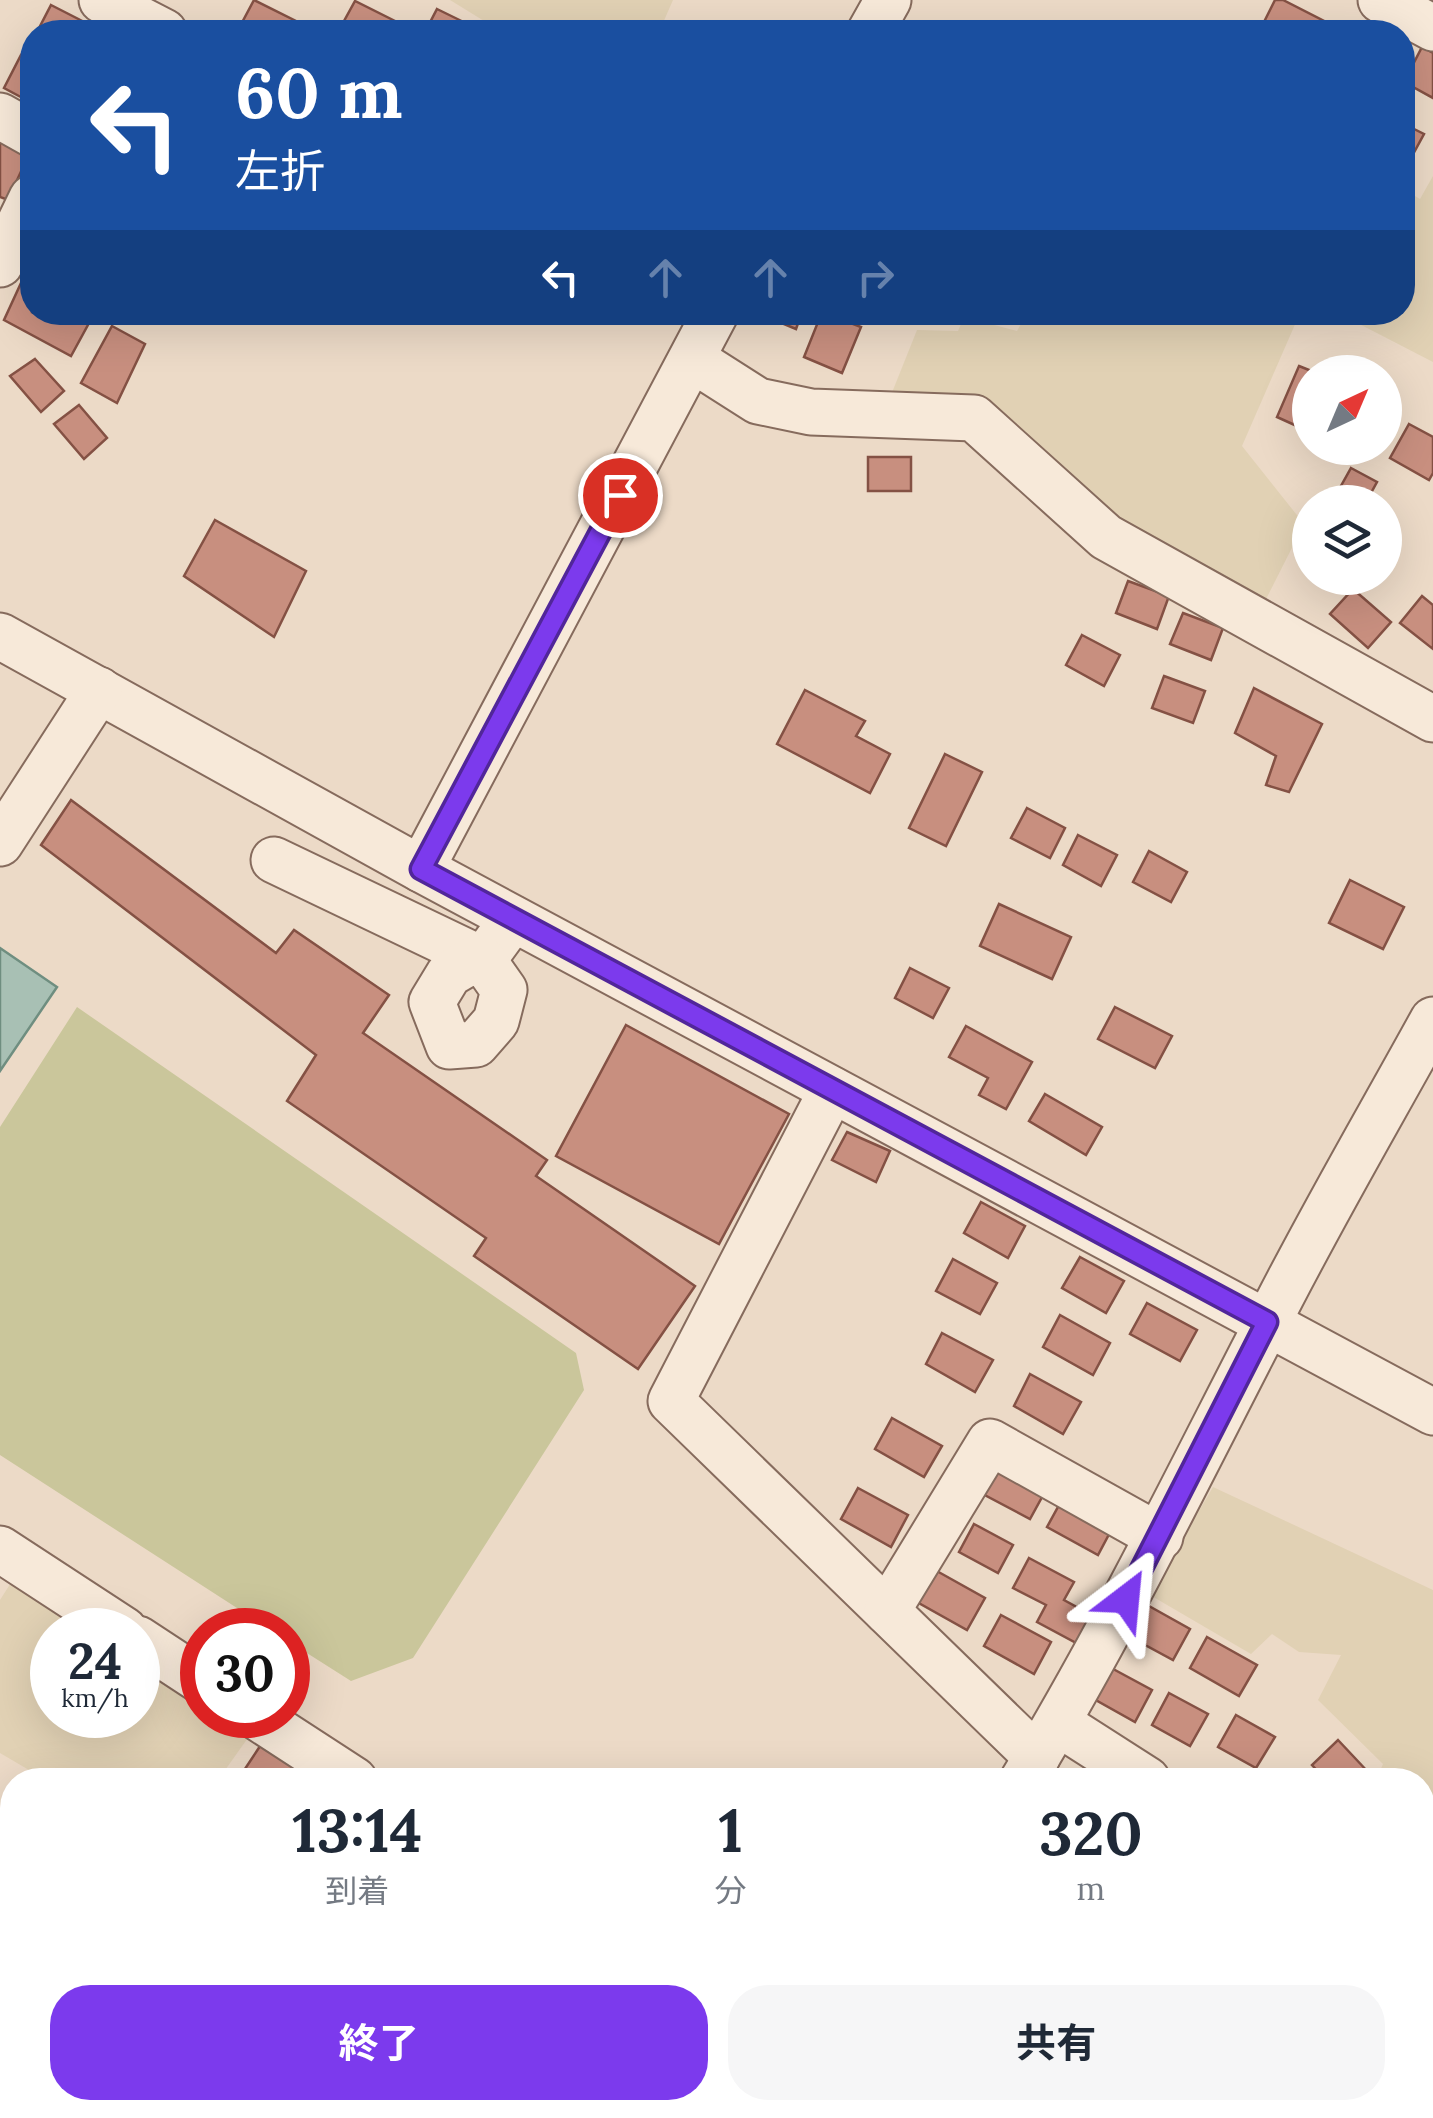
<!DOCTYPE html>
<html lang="ja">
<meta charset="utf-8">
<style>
body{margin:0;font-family:Lora,"Noto Sans JP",serif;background:#f6f6f7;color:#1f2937;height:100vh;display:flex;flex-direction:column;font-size:38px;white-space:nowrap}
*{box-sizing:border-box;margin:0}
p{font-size:32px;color:#747a83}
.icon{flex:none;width:55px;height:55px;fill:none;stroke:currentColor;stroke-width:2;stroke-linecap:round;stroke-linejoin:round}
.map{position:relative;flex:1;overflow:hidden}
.details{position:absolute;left:0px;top:1768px;width:1435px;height:352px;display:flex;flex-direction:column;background:#fff;border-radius:40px 40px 0 0;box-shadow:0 10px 40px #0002}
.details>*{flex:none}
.top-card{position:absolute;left:20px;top:20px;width:1395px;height:305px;border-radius:40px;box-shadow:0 10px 40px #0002;background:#1a4fa0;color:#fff;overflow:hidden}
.needle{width:65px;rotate:44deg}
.buttons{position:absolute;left:1292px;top:355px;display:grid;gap:20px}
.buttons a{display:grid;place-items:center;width:110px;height:110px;border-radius:50%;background:#fff;box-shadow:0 10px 40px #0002;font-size:50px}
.speed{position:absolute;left:30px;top:1608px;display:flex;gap:20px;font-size:50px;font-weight:700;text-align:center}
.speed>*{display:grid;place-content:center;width:130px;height:130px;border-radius:50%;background:#fff;box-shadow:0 10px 40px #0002;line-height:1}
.speed small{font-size:25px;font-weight:400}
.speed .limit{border:15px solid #d22;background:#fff;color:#111}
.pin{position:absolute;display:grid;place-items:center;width:85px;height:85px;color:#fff;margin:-42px;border:5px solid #fff;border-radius:50%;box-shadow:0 2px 10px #0007}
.me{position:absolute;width:110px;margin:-55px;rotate:29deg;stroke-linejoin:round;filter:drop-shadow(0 0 8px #0008)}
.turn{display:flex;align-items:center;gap:35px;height:210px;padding:0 50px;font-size:45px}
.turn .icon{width:130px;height:130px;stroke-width:2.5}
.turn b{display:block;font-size:70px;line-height:85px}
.lanes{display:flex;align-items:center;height:95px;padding:0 50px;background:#0003;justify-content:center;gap:50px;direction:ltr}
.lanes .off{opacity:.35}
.eta{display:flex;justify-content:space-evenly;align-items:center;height:170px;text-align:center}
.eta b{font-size:60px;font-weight:700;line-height:70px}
.cta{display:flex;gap:20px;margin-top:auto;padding:20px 50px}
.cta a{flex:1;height:115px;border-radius:40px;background:#7c3aed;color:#fff;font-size:40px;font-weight:700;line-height:115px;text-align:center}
.cta a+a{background:#f6f6f7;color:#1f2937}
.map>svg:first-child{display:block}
.farmland{fill:#e1d1b4}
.green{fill:#cac69b}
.water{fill:#a8c0b4;stroke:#6f8e80;stroke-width:2.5}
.building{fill:#c88f7f;stroke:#845144;stroke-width:2.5}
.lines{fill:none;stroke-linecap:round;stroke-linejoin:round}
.minor-casing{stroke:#866b5d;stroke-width:49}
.minor{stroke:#f7e9d9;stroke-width:45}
.route-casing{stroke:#51269a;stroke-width:25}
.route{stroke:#7c3aed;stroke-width:18}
</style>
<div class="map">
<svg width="1433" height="2118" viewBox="0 0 1433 2118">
<rect width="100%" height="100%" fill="#ecdac7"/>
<!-- farmland -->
<g class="farmland">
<path d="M450,0H673L659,32H553L536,28L532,32H502Z"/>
<path d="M1433,176V362L1338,313L1402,312L1403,189L1420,199Z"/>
<path d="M1027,313H1300L1242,446L1304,524L1261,609L1127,537L981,410L889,400L917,330L958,331L964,317L1017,331Z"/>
<path d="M1213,1487L1433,1590V1820L1423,1813L1422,1780H1376L1383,1764L1318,1700L1341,1655L1299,1652L1272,1634L1251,1654L1150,1595Z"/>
<path d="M14,1578L102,1630H52V1715H138V1653L202,1696V1715H232L250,1735L218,1780H46L0,1753V1600Z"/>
<path d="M12,1884V2054L0,2043V1901Z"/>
<path d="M1423,2005L1433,2013V2118H907L900,2108H1422Z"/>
</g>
<!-- green -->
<path class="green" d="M77,1007L576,1353L584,1390L413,1658L351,1681L288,1641V1630H271L0,1455V1127Z"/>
<!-- water -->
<path class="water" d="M0,948L57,987L0,1071Z"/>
<!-- building -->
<g class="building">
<path d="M254,0L302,24L298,32H237Z"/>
<path d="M1275,0H1283L1330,24L1325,32H1259Z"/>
<path d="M355,1L403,25L400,32H338Z"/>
<path d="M51,5L92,26L89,32H37Z"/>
<path d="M437,9L484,32H425Z"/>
<path d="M1422,47L1433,53V98L1404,82Z"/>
<path d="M21,55L32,60V103L4,88Z"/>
<path d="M1402,123L1424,134L1405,169L1402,168Z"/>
<path d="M0,139L29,154L8,200L0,197Z"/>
<path d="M32,259V312H95L71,356L4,320Z"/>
<path d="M755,312H802L796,329Z"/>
<path d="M822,312L861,327L842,373L804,357Z"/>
<path d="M112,326L145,344L117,403L81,383Z"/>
<path d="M35,359L64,391L41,412L10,376Z"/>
<path d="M1299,366L1314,372H1310V432L1277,417Z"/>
<path d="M79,405L107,438L84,459L54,424Z"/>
<path d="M1409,424L1433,437V473L1429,480L1390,458Z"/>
<rect x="868" y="457" width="43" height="34"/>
<path d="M1351,468L1377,482L1366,502H1332Z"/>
<path d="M215,520L306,571L274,637L184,576Z"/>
<path d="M1128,581L1169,596L1157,629L1116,613Z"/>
<path d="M1353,589L1391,622L1368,648L1330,614Z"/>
<path d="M1422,596L1433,605V649L1400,623Z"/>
<path d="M1183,613L1223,628L1211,660L1170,644Z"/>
<path d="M1082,635L1120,655L1104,686L1066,665Z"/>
<path d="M1164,676L1205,691L1193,723L1152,708Z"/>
<path d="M1254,688L1322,724L1289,792L1266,785L1276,756L1235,733Z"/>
<path d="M805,690L865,721L856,736L890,754L870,793L777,744Z"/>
<path d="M945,754L982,772L946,846L909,828Z"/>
<path d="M71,800L276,953L294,930L389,995L363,1033L547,1160L536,1176L695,1286L638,1369L474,1256L486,1238L287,1101L316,1055L41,845Z"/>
<path d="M1027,808L1065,828L1050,858L1011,838Z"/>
<path d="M1078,835L1117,855L1101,886L1063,865Z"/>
<path d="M1149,851L1187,872L1171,902L1133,882Z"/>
<path d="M1350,880L1404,907L1383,949L1329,923Z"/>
<path d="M999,904L1071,937L1052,979L980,946Z"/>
<path d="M910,968L949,988L933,1018L895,998Z"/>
<path d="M1115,1007L1172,1036L1155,1068L1098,1039Z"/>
<path d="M626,1025L789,1114L719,1244L556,1156Z"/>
<path d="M966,1026L1032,1062L1006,1109L979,1095L988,1078L949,1057Z"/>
<path d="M1045,1094L1102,1127L1086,1155L1029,1121Z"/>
<path d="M847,1132L890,1151L876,1182L832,1160Z"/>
<path d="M981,1202L1025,1226L1008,1258L964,1233Z"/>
<path d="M1080,1257L1124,1281L1106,1313L1062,1288Z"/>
<path d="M953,1259L997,1283L980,1314L936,1291Z"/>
<path d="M1147,1303L1197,1330L1180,1361L1130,1334Z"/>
<path d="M1060,1315L1110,1343L1093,1375L1043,1347Z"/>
<path d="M942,1333L993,1360L975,1392L926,1364Z"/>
<path d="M1030,1374L1081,1402L1063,1434L1014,1406Z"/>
<path d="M892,1418L942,1446L924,1477L875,1449Z"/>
<path d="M997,1460L1047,1488L1030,1519L979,1492Z"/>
<path d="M858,1488L908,1515L891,1547L841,1519Z"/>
<path d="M1064,1496L1115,1523L1098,1555L1047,1527Z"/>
<path d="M974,1524L1013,1545L998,1573L959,1552Z"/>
<path d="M1029,1558L1074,1582L1064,1600L1095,1617L1080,1645L1037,1622L1046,1605L1013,1588Z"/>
<path d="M935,1570L985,1598L967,1630L917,1602Z"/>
<path d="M1140,1601L1190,1629L1173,1660L1123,1633Z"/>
<path d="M1001,1615L1051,1642L1034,1674L984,1646Z"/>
<path d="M1207,1637L1257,1665L1239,1696L1190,1668Z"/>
<path d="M1102,1663L1152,1690L1135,1722L1085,1694Z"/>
<path d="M1169,1693L1208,1714L1190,1746L1152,1725Z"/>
<path d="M1236,1715L1275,1737L1256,1768L1218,1747Z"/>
<path d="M268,1734L304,1759L290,1780H242L239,1778Z"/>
<path d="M1338,1740L1369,1773L1360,1780H1326L1312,1765Z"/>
<path d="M1422,1839L1433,1845V1886L1422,1880Z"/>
<path d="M21,2108H38L55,2118H14Z"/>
<path d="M155,2108H215L210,2118H172Z"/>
<path d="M239,2108H310L304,2118H257Z"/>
<path d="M690,2108H753L746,2118H707Z"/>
</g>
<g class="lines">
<defs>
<g id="minor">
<path d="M102,0L164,32"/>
<path d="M1381,0L1433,28"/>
<path d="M870,32L888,0"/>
<path d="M0,116L32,134"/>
<path d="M0,264L32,198"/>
<path d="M692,359L758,401L811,412L974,418L1106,537L1433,719"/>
<path d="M0,636L421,869L1433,1412"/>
<path d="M0,843L99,690"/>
<path d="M274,860L483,960L513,919"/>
<path d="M421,869L716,312"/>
<path d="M478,957L449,974L432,1002L449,1046L476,1044L496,1021L504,990L483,960"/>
<path d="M832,1090L671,1401L1037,1757"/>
<path d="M0,1549L124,1630"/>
<path d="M887,1611L990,1442L1160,1537"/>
<path d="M138,1639L202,1681"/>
<path d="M254,1715L354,1780"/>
<path d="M1058,1723L1147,1780"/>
<path d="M1023,1780C1112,1633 1187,1479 1266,1326C1318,1222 1377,1122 1433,1020"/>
<path d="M1422,1957L1433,1964"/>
<path d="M867,2108L876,2118"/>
</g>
</defs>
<!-- minor casing -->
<use href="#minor" class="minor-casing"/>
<!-- minor -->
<use href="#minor" class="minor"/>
</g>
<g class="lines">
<defs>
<path id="route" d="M620,495L421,869L1267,1322L1126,1599"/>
</defs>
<!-- route casing -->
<use href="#route" class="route-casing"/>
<!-- route -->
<use href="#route" class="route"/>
</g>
</svg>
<div class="buttons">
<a><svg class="needle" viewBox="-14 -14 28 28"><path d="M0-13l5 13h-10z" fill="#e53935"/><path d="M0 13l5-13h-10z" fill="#747a83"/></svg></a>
<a><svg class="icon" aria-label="layers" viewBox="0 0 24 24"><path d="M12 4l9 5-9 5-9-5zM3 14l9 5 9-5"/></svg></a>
</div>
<div class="speed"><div>24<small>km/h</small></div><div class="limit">30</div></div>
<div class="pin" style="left:620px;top:495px;background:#d93025"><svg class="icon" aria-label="arrive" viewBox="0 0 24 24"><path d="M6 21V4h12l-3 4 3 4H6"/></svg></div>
<svg class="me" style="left:1126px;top:1599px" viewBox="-20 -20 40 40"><path d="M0-17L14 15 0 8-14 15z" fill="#7c3aed" stroke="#fff" stroke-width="4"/></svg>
<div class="top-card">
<div class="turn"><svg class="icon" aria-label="left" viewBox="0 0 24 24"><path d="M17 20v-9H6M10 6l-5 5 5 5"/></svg><div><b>60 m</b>左折</div></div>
<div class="lanes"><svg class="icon" aria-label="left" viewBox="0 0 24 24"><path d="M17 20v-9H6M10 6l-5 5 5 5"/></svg><svg class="icon off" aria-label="ahead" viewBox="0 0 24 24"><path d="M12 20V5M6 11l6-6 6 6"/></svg><svg class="icon off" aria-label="ahead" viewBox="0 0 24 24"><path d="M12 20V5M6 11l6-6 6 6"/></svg><svg class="icon off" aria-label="right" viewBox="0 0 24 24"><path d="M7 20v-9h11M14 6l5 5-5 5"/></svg></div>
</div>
<section class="details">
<div class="eta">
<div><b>13:14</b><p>到着</p></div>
<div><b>1</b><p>分</p></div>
<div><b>320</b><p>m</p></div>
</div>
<div class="cta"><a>終了</a><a>共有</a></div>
</section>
</div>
